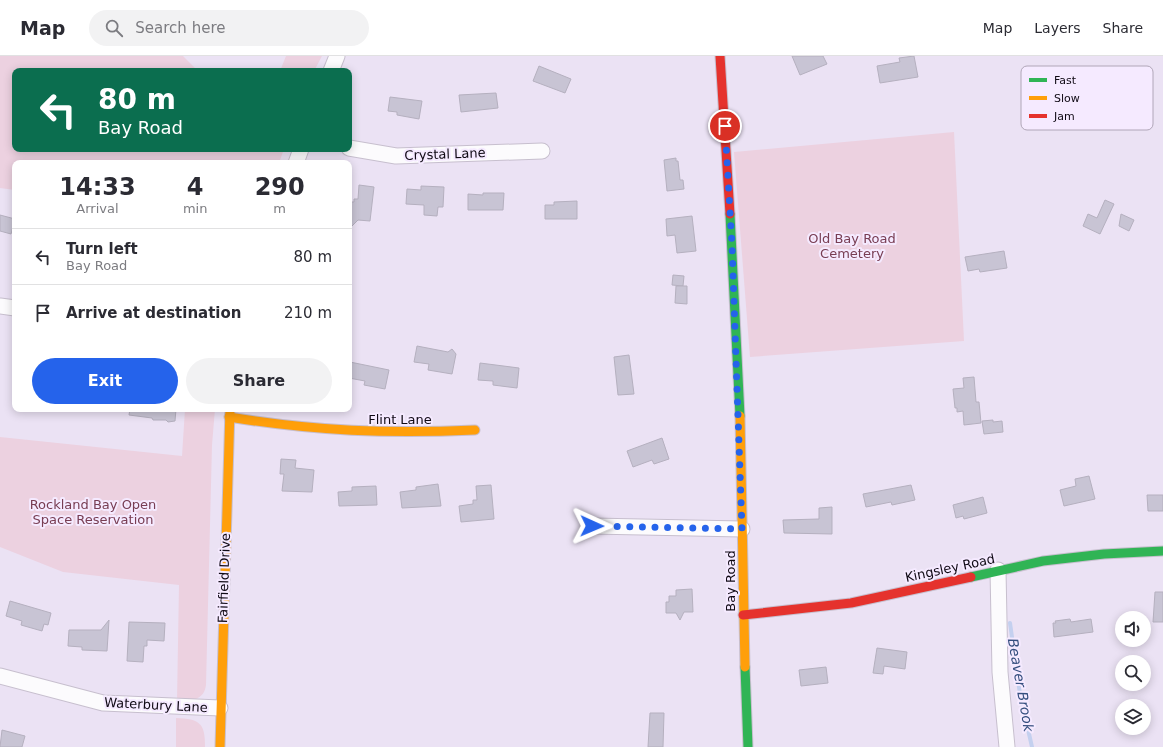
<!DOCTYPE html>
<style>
body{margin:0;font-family:"DejaVu Sans",sans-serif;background:#f2f2f3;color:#2b2b33;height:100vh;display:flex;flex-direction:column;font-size:15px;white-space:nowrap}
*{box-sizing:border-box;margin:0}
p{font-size:13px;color:#7c7c81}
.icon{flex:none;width:22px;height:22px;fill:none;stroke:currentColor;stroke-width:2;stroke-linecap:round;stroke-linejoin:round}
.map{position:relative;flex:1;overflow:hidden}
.panel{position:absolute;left:12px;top:104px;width:340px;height:252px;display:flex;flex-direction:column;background:#fff;border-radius:8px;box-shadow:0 2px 10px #0003}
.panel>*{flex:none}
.guide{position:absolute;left:12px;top:12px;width:340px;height:84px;border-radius:8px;box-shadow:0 2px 10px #0003;background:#0b6e4f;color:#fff;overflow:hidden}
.buttons{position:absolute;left:1115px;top:555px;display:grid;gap:8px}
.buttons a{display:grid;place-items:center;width:36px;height:36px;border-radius:50%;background:#fff;box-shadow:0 2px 10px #0003;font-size:20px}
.pin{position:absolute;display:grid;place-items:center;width:34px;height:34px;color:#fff;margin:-17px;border:2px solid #fff;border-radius:50%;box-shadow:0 1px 4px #0007}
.me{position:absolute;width:44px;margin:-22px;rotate:91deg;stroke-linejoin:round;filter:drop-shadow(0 0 3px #0008)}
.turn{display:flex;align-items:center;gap:14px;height:84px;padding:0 20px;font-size:18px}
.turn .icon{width:52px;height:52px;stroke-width:2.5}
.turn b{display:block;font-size:28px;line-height:34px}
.eta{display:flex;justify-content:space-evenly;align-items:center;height:68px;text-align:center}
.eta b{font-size:24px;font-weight:800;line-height:28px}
.button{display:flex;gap:8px;margin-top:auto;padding:8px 20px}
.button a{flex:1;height:46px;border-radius:24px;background:#2563eb;color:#fff;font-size:16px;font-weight:800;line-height:46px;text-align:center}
.button a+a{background:#f2f2f3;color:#2b2b33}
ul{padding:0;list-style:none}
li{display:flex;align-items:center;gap:12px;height:56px;padding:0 20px;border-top:1px solid #e1e1e2}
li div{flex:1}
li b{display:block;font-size:15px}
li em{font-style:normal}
header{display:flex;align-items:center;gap:24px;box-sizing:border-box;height:56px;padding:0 20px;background:#fff;border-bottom:1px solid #e1e1e2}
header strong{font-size:19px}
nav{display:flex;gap:22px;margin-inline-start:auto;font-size:14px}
.search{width:280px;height:36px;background:#f2f2f3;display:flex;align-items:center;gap:10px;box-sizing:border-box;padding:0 14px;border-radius:22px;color:#7c7c81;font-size:15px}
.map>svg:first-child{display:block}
.green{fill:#ecd1e0}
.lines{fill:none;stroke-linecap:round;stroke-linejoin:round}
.stream{stroke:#c4d0ef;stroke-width:4}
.building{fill:#c8c4d4;stroke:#b5b0bf}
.street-casing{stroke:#c7bfce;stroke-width:17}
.fast-casing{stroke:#c7bfce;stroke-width:11}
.slow-casing{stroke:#c7bfce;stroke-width:11}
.jam-casing{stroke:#c7bfce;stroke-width:11}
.street{stroke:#fcfbfd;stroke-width:15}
.fast{stroke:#30b455;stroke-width:9}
.slow{stroke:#ff9f0a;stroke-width:9}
.jam{stroke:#e5322d;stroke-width:9}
.route{stroke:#2563eb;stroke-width:7;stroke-dasharray:0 12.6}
.labels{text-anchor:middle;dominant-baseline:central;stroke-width:4;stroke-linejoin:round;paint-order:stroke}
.street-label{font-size:13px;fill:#0f0914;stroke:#f5eaff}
.park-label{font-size:13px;fill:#783d53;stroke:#f5eaff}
.water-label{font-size:14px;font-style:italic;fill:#354f7f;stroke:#f5eaff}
.key{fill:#f5eaff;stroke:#b0a6b8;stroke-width:1}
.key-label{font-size:11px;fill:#0f0914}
</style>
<header>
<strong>Map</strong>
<div class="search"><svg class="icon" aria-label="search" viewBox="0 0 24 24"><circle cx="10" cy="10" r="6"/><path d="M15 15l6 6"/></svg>Search here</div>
<nav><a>Map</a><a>Layers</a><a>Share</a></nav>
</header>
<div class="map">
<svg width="1163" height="691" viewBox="0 0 1163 691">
<rect width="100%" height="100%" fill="#ebe2f4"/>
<!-- green -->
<g class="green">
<path d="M0,0H183L198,15H15V93H284L279,107H15V134L0,132Z"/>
<path d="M286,0H322L314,15H280Z"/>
<path d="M954,76L964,285L750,301L734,96Z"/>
<path d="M185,353H215L212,389L206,629C204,645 190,645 177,645L179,529L63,516L0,491V381L182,400Z"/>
<path d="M176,662C200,663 205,667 205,691H176Z"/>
</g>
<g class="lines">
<!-- stream -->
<path class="stream" d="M1010,567L1020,638L1032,691"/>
</g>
<!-- building -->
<g class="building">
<path d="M792,0H823L827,8L800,19Z"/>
<path d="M914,0L918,21L880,27L877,10L900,6L899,2Z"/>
<path d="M539,10L571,23L565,37L533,25Z"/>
<path d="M496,37L498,52L461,56L459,39Z"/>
<path d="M390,41L422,45L419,63L397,59V56L388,55Z"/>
<path d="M676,102V105H678L680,124H683L684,133L667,135L664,104Z"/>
<path d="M359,129L374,131L370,165L358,164L352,170L349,163V146H354V143H358Z"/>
<path d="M421,130L444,131L443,151H438L437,160L424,159V149L406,148L407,133L421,134Z"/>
<path d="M483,137H504L503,154H468V138L483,139Z"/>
<path d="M1105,144L1114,148L1100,178L1083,170L1088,158L1097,162Z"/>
<path d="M577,145V163H545V149H554V146Z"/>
<path d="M1121,158L1134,164L1129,175L1119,170Z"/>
<path d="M0,159L15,163L11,178L0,175Z"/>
<path d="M692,160L696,195L677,197L675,179L667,180L666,163Z"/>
<path d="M1004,195L1007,212L980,216L979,213L968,215L965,201Z"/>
<path d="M673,219L684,220L683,230L672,229Z"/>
<path d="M676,230H687V248L675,247Z"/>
<path d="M417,290L448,296L452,293L456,298L452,318L428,314L429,308L414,306Z"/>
<path d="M629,299L634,338L618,339L614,301Z"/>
<path d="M350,306L389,314L385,333L364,329L365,325L349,322Z"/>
<path d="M480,307L519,312L517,332L493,329V325L478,324Z"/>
<path d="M974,321L976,346H979L981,367L964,369L963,355L957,356V352H955L953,333L964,332L963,322Z"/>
<path d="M130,353H176L175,365L168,366L166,364H153L152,362L129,359Z"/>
<path d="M993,364V366L1002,365L1003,376L984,378L982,365Z"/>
<path d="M662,382L669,403L654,408L652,404L633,411L627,395Z"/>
<path d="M281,403L296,404L295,412L314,414L312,436L282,435L284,418H280Z"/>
<path d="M1089,420L1095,443L1064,450L1060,434L1076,430L1075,423Z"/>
<path d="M438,428L441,450L402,452L400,436L416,434V431Z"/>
<path d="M491,429L494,463L461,466L459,450L473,448V444H477L476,430Z"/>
<path d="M911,429L915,444L892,449L891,446L866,451L863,438Z"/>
<path d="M376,430L377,449L339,450L338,436L352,435V431Z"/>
<path d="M1147,439H1163V455H1148Z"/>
<path d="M983,441L987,457L964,463L963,460L956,462L953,449Z"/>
<path d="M832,451V478L784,477L783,464L819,463V452Z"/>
<path d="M692,533L693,556H684L680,564L676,557H666V546H669V540H676V534Z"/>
<path d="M1155,536H1163V566H1153Z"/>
<path d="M10,545L51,557L48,569L44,568L42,575L21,569L22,565L6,560Z"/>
<path d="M1070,563L1071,566L1091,563L1093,576L1054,581L1053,567H1056L1055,565Z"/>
<path d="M109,564L107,595L82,594V591L68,590L69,574H101Z"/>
<path d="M129,566L165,567L164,585L147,584V590H144L143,606L127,605Z"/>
<path d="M877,592L907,596L905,613L884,610L883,618L873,617Z"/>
<path d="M826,611L828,627L801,630L799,614Z"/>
<path d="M650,657H664L663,691H648Z"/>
<path d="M2,674L25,680L22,691H0Z"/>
</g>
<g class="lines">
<defs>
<g id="street">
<path d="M331,15L337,0"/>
<path d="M349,92L396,100L542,95"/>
<path d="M296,107L301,93"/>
<path d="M0,250L15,252"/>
<path d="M592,470L742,473"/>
<path d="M998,514L1000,616L1007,691"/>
<path d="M0,620L103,647L220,652"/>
</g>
<g id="fast">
<path d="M730,158L740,360"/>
<path d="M971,521L1043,505L1104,498L1163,495"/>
<path d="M745,611L748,691"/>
</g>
<g id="slow">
<path d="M740,360L745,611"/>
<path d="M229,361C315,375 388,378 475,374"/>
<path d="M220,691L230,353"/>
</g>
<g id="jam">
<path d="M720,0L730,158"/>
<path d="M743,559L851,547L971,521"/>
</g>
</defs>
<!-- street casing -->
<use href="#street" class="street-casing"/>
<!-- fast casing -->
<use href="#fast" class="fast-casing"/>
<!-- slow casing -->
<use href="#slow" class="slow-casing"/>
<!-- jam casing -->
<use href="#jam" class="jam-casing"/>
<!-- street -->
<use href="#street" class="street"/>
<!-- fast -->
<use href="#fast" class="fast"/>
<!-- slow -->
<use href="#slow" class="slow"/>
<!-- jam -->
<use href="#jam" class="jam"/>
</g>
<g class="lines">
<!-- route -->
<path class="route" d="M592,470L742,473L732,189L725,70"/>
</g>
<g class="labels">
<!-- street labels -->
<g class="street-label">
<text transform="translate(445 98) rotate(-2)">Crystal Lane</text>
<text x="400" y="363">Flint Lane</text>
<text transform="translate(950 512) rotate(-12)">Kingsley Road</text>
<text transform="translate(224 522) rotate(-88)">Fairfield Drive</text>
<text transform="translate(730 525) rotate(-90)">Bay Road</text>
<text transform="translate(156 649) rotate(3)">Waterbury Lane</text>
</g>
<!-- park labels -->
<g class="park-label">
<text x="852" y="182">Old Bay Road<tspan x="852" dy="15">Cemetery</tspan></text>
<text x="93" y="448">Rockland Bay Open<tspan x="93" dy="15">Space Reservation</tspan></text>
</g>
<!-- water labels -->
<g class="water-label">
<text transform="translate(1021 629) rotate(80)">Beaver Brook</text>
</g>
</g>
<!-- legend -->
<rect x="1021" y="10" width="132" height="64" rx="6" class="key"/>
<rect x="1029" y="22" width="18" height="4" fill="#30b455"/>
<rect x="1029" y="40" width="18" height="4" fill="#ff9f0a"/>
<rect x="1029" y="58" width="18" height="4" fill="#e5322d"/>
<g class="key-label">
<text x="1054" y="28">Fast</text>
<text x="1054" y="46">Slow</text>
<text x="1054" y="64">Jam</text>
</g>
</svg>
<div class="buttons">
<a><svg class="icon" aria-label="sound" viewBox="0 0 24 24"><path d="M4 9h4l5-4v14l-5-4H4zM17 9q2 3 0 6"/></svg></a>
<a><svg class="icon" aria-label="search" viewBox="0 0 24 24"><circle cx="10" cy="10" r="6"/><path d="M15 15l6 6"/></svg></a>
<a><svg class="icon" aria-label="layers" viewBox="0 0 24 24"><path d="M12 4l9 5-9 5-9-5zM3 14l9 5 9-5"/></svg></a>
</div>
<div class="pin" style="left:725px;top:70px;background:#d93025"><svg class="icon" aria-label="arrive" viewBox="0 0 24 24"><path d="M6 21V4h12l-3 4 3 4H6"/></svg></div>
<svg class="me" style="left:592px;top:470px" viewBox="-20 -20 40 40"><path d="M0-17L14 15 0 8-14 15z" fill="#2563eb" stroke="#fff" stroke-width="4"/></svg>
<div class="guide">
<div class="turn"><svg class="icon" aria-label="left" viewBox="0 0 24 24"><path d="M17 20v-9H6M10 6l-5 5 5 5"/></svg><div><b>80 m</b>Bay Road</div></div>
</div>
<section class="panel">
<div class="eta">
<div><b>14:33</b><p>Arrival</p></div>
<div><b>4</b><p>min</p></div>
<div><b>290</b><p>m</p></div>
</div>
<ul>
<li><svg class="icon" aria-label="left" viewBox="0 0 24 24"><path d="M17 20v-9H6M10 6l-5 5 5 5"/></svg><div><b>Turn left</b><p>Bay Road</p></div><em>80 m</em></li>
<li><svg class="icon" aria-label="arrive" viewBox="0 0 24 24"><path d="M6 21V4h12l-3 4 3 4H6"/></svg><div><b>Arrive at destination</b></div><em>210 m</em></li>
</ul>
<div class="button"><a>Exit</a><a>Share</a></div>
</section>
</div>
